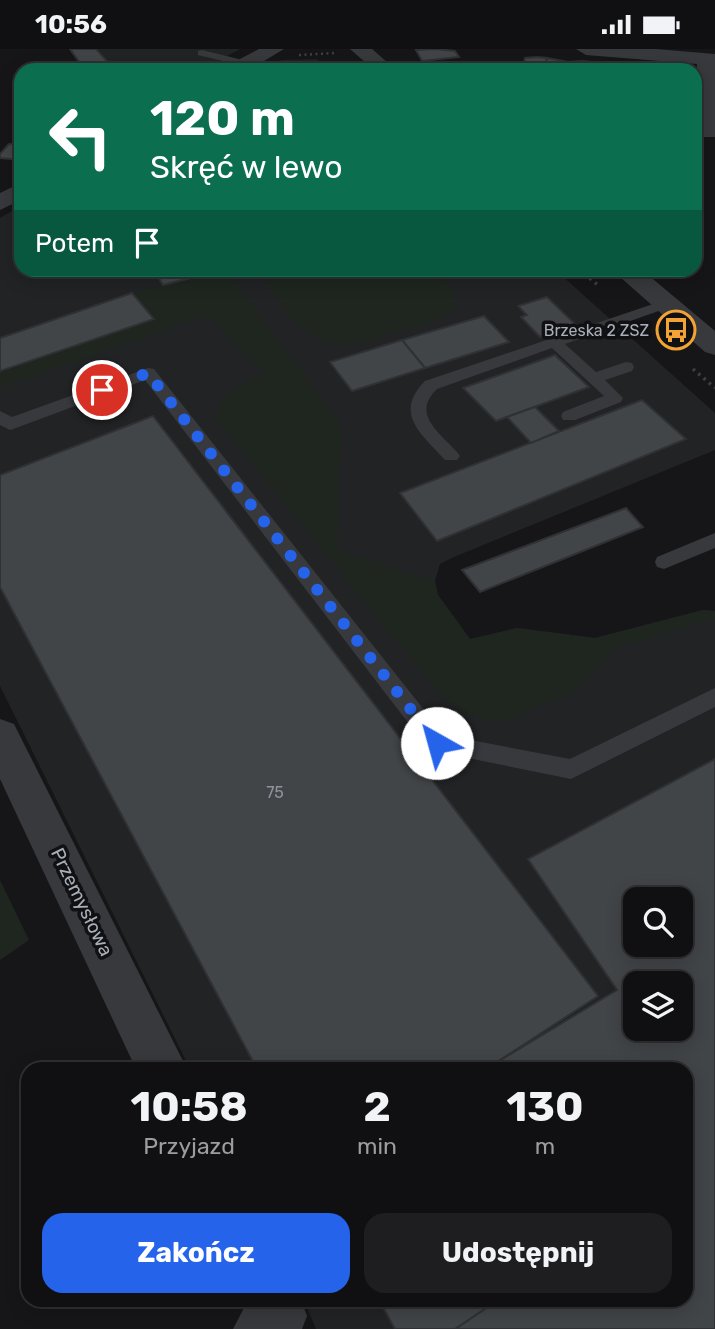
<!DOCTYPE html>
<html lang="pl">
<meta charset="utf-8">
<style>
body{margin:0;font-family:Rubik,sans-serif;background:#1e1e20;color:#f1f3f6;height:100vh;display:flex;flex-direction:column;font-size:26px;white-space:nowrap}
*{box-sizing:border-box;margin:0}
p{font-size:23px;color:#9c9d9f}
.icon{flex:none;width:38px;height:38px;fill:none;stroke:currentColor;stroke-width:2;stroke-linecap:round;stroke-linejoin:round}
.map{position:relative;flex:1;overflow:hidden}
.sheet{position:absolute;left:21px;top:1013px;width:672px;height:245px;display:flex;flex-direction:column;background:#101012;border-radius:21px;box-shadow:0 4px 18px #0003,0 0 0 2px #303032}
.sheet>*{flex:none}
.top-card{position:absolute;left:14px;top:14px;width:688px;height:214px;border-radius:21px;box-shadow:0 4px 18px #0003,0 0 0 2px #303032;background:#0b6e4f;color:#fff;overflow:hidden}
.buttons{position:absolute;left:623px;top:838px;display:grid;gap:14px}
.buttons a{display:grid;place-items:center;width:70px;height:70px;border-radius:14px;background:#101012;box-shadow:0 4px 18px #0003,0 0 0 2px #303032;font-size:35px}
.pin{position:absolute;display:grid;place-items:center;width:60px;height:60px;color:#fff;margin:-30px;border:4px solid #fff;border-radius:50%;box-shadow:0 2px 7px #0007}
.me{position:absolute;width:77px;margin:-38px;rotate:322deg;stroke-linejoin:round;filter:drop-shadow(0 0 5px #0008)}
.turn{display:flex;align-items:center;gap:24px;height:147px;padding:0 21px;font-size:32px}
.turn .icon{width:91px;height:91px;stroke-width:2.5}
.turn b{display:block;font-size:49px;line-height:60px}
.then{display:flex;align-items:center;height:66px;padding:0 21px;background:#0003;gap:14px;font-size:26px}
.eta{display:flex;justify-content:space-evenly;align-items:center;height:119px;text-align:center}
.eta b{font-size:42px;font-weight:700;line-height:49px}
.action{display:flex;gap:14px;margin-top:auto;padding:14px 21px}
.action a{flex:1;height:80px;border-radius:21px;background:#2563eb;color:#fff;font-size:28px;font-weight:700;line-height:80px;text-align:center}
.action a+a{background:#1e1e20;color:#f1f3f6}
.status{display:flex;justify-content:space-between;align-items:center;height:49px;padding:0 35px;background:#101012;direction:ltr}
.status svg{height:19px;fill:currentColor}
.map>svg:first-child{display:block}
.built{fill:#222325;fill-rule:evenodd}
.green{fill:#1e261f}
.building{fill:#424548;stroke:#303134;stroke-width:2;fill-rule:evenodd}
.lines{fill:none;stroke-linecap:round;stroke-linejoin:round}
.path-far1{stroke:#3d4044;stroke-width:2.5;stroke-dasharray:2 3.5;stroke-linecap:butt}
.path{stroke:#3d4044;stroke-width:3.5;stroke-dasharray:2.5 4.5;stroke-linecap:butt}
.service{fill:#37393d;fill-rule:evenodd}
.minor{fill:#37393d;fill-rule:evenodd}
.tertiary{fill:#37393d;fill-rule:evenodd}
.route{stroke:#2563eb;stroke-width:12;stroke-dasharray:0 21.6}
.labels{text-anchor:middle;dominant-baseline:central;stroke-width:7;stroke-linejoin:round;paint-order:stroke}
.far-poi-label{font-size:16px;fill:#a8afb8;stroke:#111113;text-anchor:end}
.number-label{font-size:16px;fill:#8e949c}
.street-label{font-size:19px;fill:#a8afb8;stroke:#111113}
</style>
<div class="status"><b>10:56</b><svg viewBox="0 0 49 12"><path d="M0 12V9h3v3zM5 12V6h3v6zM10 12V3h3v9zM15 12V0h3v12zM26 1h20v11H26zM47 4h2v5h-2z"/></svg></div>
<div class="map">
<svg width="715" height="1280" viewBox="0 0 715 1280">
<rect width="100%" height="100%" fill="#161618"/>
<!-- built -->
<g class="built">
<path d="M69,0H240L202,21H83Z"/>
<path d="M317,10L329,21H255L282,11Z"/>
<path d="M21,157V220L563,221L560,225L715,364V401L454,508L440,515L435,532L438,546L470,590L517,579L595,589L703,561L715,562V1280H316L304,1251H686V1020H190L0,637V169ZM635,850H681V896H635ZM635,934H681V980H635Z"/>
</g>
<!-- green -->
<g class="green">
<path d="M225,221L341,375L337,500L435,532L438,546L470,590L517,579L595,589L703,561L715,562V570L615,599L577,640L510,670L491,671L463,663L440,645L217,371C218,344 242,335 263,325L209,266L0,339V323L153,270L132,244Z"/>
<path d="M257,221H432C444,232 457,241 454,259C441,274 418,276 400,282C384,286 365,295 348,296C302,298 281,252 257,221Z"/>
<path d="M0,831L29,891L0,911Z"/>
</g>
<!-- building -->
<g class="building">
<path d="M70,0H96L115,21H85Z"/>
<path d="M436,0L455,2L459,8L422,12L416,1Z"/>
<path d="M537,8L547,9L545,21H522L525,9Z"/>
<path d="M547,9L569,13L568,21H545Z"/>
<path d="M582,12L592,13L591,21H568L569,13Z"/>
<path d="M592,13V15H615L614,21H591Z"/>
<path d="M9,95L21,96V111L0,109V105Z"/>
<path d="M153,220H185L191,229L163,236Z"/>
<path d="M132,244L154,270L0,322V289Z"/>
<path d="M547,248L576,276L540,288L521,268L527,266L518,257Z"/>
<path d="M484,267L509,293L425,319L402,291Z"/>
<path d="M402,291L425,319L352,342L330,313Z"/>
<path d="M555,306L589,338L496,372L463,339Z"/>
<path d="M642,351L686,390L437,492L400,444Z"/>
<path d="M535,358L559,382L531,394L507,368Z"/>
<path d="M153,367L598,947L494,1015L497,1020H257L0,538V426Z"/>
<path d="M626,459L643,478L480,543L462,521Z"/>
<path d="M715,710V1280H455L498,1251H686V1020H497L494,1015L617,941L528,810ZM635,850H681V896H635ZM635,934H681V980H635Z"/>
<path d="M379,1251H498L455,1280H395Z"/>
</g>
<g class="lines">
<!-- path-far1 -->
<path class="path-far1" d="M299,6L335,4"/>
<!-- path -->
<g class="path">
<path d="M579,220L600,238"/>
<path d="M693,320L715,339"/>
</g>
<!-- service -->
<g class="service">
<path d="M202,1L251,13L252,15L247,18L198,6V2Z"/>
<path d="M665,251L672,255L670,258L565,295L596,323L626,313L632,314L634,318L632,322L605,331L623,349L621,353L575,371H563L561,367L563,363L604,347L552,299L437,340C411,365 439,383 457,403L460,407L457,411H445C421,385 393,364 425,332Z"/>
<path d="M148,319L154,320L444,686L570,710L715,639V658L571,730L429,701L145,331L16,379L10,381L0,376V362L12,368Z"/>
<path d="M715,484V499L664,520L657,518L655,513L657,508Z"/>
</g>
<!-- minor -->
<g class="minor">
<path d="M576,0H656L715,5V88H701L698,83L697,15L586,6Z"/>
<path d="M0,670L14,675L187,1020H136L0,730Z"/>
<path d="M243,1251H301L307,1267L302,1280H233L245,1257Z"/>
</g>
<!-- tertiary -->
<g class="tertiary">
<path d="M259,0H284L249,21H224L227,17Z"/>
<path d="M350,0H372L396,21H374Z"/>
<path d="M21,134V151L0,161V144Z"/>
<path d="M611,220H641L715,282V306L705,303Z"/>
</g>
</g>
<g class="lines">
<!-- route -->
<path class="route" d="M102,341L148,324L437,694"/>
</g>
<!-- icons -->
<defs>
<symbol id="bus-ring" viewBox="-11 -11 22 22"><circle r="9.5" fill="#111113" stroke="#f3a333" stroke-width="1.5"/><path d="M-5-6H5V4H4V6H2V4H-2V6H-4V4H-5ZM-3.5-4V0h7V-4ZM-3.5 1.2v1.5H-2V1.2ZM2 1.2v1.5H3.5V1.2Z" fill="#f3a333"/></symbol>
</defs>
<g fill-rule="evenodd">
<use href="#bus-ring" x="654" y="259" width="44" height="44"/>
</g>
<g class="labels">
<!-- far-poi labels -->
<g class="far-poi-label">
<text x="649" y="281">Brzeska 2 ZSZ</text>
</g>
<!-- number labels -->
<g class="number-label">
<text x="275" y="743">75</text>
</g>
<!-- street labels -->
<g class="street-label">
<text transform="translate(82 853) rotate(64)">Przemysłowa</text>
</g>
</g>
</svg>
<div class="buttons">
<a><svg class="icon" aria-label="search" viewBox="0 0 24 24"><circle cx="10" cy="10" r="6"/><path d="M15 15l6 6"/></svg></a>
<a><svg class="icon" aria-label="layers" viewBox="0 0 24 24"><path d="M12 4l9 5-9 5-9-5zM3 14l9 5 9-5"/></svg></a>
</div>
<div class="pin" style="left:102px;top:341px;background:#d93025"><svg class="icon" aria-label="arrive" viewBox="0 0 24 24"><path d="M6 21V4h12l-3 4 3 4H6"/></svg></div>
<svg class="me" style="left:437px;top:694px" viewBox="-20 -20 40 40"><circle r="19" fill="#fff"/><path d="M0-13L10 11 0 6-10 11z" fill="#2563eb"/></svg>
<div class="top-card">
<div class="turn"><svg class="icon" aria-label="left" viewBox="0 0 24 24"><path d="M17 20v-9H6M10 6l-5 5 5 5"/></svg><div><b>120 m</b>Skręć w lewo</div></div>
<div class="then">Potem<svg class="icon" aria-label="arrive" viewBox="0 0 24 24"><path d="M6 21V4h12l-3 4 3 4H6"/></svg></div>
</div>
<section class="sheet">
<div class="eta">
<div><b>10:58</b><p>Przyjazd</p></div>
<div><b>2</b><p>min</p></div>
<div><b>130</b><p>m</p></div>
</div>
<div class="action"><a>Zakończ</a><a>Udostępnij</a></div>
</section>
</div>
